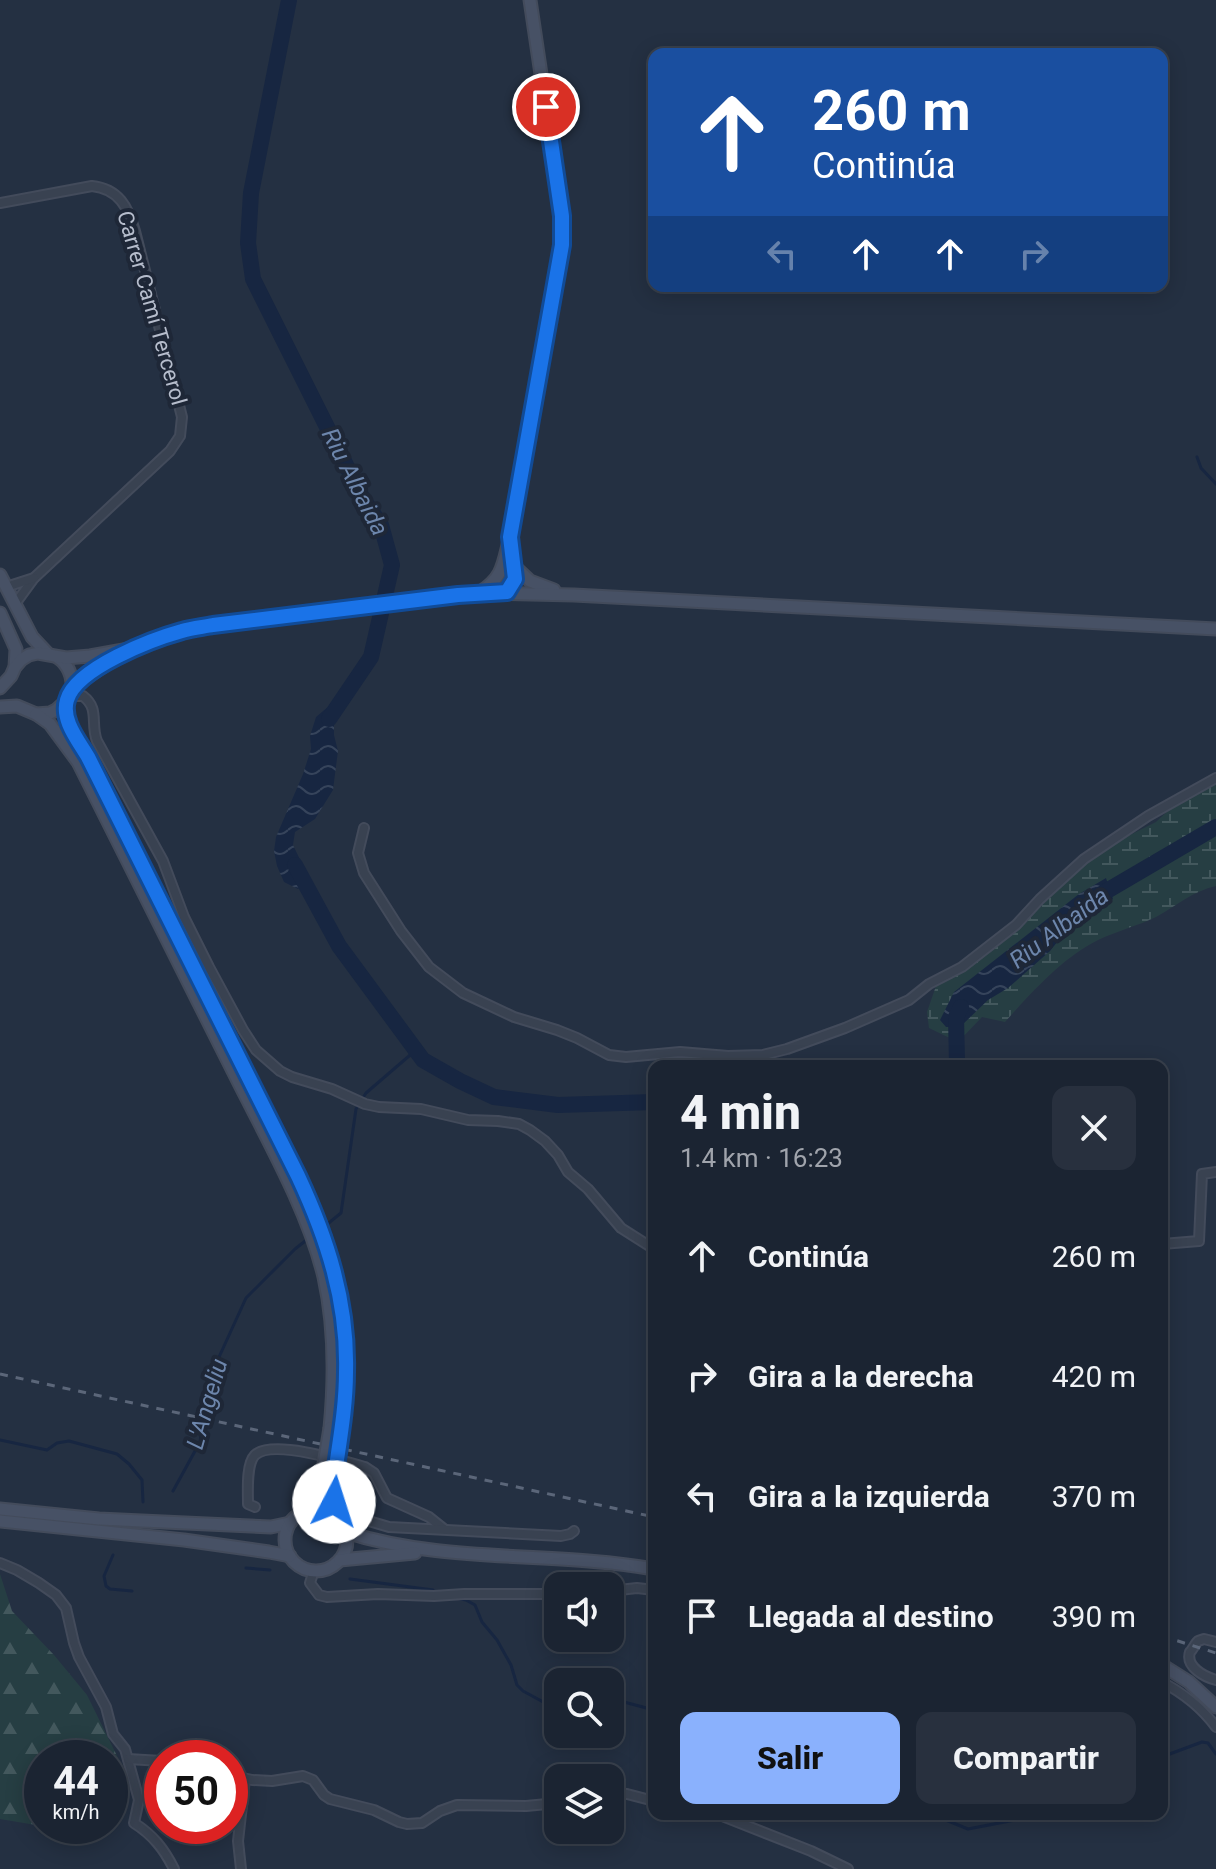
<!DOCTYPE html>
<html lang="es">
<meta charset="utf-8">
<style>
body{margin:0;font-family:Roboto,sans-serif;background:#28303e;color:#f1f3f6;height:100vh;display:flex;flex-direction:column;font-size:30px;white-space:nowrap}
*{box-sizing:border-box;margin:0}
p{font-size:26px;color:#a0a4ac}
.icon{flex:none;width:44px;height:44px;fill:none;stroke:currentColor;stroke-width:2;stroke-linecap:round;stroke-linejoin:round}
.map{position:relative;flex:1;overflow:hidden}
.drawer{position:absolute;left:648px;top:1060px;width:520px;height:760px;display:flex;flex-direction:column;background:#1b2432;border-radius:16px;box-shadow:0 4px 20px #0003,0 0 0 2px #39414d}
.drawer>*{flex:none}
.hud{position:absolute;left:648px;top:48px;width:520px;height:244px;border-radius:16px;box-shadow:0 4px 20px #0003,0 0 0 2px #39414d;background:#1a4fa0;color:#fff;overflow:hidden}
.controls{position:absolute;left:544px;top:1572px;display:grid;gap:16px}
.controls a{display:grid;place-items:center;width:80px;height:80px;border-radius:16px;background:#1b2432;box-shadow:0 4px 20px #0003,0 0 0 2px #39414d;font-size:40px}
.speed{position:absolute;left:24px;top:1740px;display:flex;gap:16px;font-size:40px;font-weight:700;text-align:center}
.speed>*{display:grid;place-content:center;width:104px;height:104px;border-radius:50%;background:#1b2432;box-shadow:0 4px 20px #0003,0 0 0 2px #39414d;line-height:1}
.speed small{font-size:20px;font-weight:400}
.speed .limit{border:12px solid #d22;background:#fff;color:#111}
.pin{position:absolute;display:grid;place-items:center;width:68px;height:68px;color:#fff;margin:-34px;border:4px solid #fff;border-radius:50%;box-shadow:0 2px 8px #0007}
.me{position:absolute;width:88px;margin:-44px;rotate:5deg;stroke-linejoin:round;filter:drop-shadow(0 0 6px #0008)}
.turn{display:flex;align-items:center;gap:28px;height:168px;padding:0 32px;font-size:36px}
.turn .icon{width:104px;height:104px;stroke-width:2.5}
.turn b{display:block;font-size:56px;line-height:68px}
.lanes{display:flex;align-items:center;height:76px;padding:0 32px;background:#0003;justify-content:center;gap:40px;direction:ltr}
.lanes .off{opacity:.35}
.round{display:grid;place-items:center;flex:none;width:84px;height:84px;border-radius:16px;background:#28303e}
.headline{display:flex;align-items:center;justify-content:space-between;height:136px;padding:0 32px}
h1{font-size:48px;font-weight:800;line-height:60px}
.button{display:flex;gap:16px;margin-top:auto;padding:16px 32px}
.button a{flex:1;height:92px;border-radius:16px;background:#8ab1fd;color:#111;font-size:32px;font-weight:800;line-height:92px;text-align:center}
.button a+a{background:#28303e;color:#f1f3f6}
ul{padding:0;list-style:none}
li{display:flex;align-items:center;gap:24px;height:120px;padding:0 32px}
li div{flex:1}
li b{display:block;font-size:30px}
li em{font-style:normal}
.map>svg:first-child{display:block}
.forest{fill:url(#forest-firs)}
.wetland{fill:url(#wetland-marsh)}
.water{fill:url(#water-waves)}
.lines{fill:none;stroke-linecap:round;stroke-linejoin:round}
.stream{stroke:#172641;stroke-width:3}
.river{stroke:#172641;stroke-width:16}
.street-casing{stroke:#434b5b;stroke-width:12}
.secondary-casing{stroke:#434b5b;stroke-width:15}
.street{stroke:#394251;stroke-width:8}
.secondary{stroke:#475165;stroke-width:11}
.rail{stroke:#5b6679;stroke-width:3;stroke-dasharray:8 8;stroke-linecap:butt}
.secondary-bridge-casing{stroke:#434b5b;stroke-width:15;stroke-linecap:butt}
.secondary-bridge{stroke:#475165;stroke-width:11}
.route-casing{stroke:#114b97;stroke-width:20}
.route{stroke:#1a73e8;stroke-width:14}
.labels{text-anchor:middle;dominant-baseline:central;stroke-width:8;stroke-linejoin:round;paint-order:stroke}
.street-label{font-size:22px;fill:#b6bdcc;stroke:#1e2737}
.water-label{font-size:24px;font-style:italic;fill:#6d86ac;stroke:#1e2737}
</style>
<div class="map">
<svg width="1216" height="1869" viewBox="0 0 1216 1869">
<defs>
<pattern id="forest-firs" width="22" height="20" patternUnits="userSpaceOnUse" patternTransform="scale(2)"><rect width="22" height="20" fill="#263e43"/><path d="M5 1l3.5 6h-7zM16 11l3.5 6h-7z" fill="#43585d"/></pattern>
<pattern id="wetland-marsh" width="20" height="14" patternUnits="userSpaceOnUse" patternTransform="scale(2)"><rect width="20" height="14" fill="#263e43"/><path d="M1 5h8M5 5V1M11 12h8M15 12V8" fill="none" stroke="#43585d"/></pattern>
<pattern id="water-waves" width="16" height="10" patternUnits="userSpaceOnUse" patternTransform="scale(2)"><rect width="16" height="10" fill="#172641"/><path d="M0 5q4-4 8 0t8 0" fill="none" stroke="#36445b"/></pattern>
</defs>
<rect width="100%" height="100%" fill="#243042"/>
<!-- forest -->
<path class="forest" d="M0,1574L12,1611L54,1655L87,1695L123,1768L128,1796L114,1820L110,1823V1758H42V1826L0,1819Z"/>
<!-- wetland -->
<path class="wetland" d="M1216,782V886C1193,891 1176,906 1156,917C1137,926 1117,931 1098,940C1063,957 1031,993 1005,1022L982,1017L958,1042L929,1028L927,1012L936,986L981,958L1010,935L1090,859L1116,842L1156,822L1173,806Z"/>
<!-- water -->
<g class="water">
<path d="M336,700L343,707L334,724V735L338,751L333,790L315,819L295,832L293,845L309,878L298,889L284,882L277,866L274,851L276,837L303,774L311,749L310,736L316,717Z"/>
<path d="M1106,878L1113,899L1066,931L1050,951L1008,988L988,1000L960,1027H946L940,1020L954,992L1079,894Z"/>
</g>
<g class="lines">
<!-- stream -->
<g class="stream">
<path d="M1197,457L1201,468L1216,484"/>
<path d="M325,1226L341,1213L356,1109L366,1093L416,1050"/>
<path d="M0,1440L47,1450L57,1443L69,1441L117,1454L129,1464L142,1480L143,1502"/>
<path d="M173,1491L200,1442L209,1379L246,1298L295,1249L309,1238"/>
<path d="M113,1555L104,1576L106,1586L110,1589L132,1591"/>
<path d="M246,1568L270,1570"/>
<path d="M350,1579L433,1590"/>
<path d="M456,1598L466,1600L475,1605L482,1622L497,1640L511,1665L517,1685L523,1691L558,1710"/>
<path d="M610,1711L624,1702L654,1710"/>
<path d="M1162,1761L1167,1755L1202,1742L1208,1743L1216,1754"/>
<path d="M931,1814L968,1829L1046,1814"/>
</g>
<!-- river -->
<g class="river">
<path d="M289,0L251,193L248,243L253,279L363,499L381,525L392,565L371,657L329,719"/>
<path d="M295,865L339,946L423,1060L460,1081L494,1097L558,1105L654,1102"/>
<path d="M1093,899L1216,827"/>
<path d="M955,1066L957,1062L956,1017L961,1007"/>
</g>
<defs>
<g id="street">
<path d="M0,203L92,186C119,189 128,207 135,231L182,417L180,436L170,451L34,578L15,604"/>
<path d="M6,587L34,578"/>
<path d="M70,696H83C100,709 90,723 97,741L163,861L184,917L209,967L243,1030L256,1050L280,1071L292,1077L332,1089L365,1104L379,1107L421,1109L468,1120L498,1121L519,1124L530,1130L545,1141L558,1155L568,1172L588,1189L621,1228L654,1249"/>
<path d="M364,828L358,853L364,873L401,931L429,967L463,993L514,1017L557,1030L577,1038L609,1055L626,1057L680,1052L728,1056L763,1055L787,1049L845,1028L909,1000L929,984L962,967L1016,925L1040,899L1084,859L1148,816L1216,778"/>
<path d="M1162,1244L1199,1241L1202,1174L1216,1172"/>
<path d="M255,1507L248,1504C248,1491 246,1464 255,1455C272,1439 344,1461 365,1467L374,1473L387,1498L429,1517L444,1529"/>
<path d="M341,1521L352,1516L389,1527L561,1536L570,1534L574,1531"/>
<path d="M0,1563L17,1570L39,1583L56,1595L66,1608L74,1643L79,1657L106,1707L113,1734L125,1749L139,1800L134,1823C153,1835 164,1849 174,1869"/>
<path d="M314,1570L310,1583L319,1595L327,1597L378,1594L434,1596L464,1594H558"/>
<path d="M610,1591L637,1588L654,1590"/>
<path d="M1216,1642L1204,1639L1198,1641C1197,1641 1191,1652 1190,1652C1185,1667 1205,1677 1216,1680"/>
<path d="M1162,1682C1183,1693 1202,1708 1216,1727"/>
<path d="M128,1759L162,1761"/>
<path d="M230,1775L252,1780L272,1781L303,1776L313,1780L324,1795L330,1799L374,1810L399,1822L407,1824L422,1823L440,1811L457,1805L526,1806L558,1803"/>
<path d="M610,1793L627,1794L654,1801"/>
<path d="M717,1814L811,1851L848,1869"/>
<path d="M241,1869L238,1841L245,1779"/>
</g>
<g id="secondary">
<path d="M513,565L530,581L554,590"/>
<path d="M0,575L32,637L47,653"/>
<path d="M480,592C504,577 503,563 510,537L562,245V216L530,0"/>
<path d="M0,613L16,649L15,667"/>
<path d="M57,657C69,665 73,676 72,690"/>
<path d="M0,688L11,676L15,667L21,660L29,655L38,653L66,658L90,656L129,649L183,631L213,625L480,593L574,595L1216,629"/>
<path d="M67,700C65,723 77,738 88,757L298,1176C307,1197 318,1217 325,1239C346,1302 348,1365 342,1431"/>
<path d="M0,707L17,706L36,714L50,713L56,710L67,700L72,690L83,680L122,654"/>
<path d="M36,714L50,724L78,762C131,867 183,972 236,1077C267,1139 308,1210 324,1277C335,1327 335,1377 330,1428"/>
<path d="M0,1509L99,1519L271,1527L290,1523"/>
<circle cx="316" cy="1540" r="31"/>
<path d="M309,1510L324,1464"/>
<path d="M337,1517L333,1496L337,1466"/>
<path d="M0,1521L184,1540L269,1552L290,1556"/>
<path d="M346,1532C445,1564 552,1551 654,1569"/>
<path d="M340,1560L415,1553"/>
<path d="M1162,1665L1189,1682L1216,1707"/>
</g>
</defs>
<!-- street casing -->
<use href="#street" class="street-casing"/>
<!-- secondary casing -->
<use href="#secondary" class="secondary-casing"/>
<!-- street -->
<use href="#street" class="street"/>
<!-- secondary -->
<use href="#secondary" class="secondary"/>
<!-- rail -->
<g class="rail">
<path d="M0,1374L654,1517"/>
<path d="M1162,1636L1216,1653"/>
</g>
<defs>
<g id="secondary-bridge">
<path d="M324,1464L330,1428"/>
<path d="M337,1466L342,1431"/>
</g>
</defs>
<!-- secondary-bridge casing -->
<use href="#secondary-bridge" class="secondary-bridge-casing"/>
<!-- secondary-bridge -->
<use href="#secondary-bridge" class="secondary-bridge"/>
</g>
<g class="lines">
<defs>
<path id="route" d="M334,1502L333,1488C338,1449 346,1411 346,1372C348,1302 327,1238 298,1176L88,757C78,740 61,720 67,700C76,668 153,639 182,631C192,628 203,627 213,625L458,595L507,592L515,579L510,537L562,245V216L546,107"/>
</defs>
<!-- route casing -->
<use href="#route" class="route-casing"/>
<!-- route -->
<use href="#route" class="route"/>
</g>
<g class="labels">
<!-- street labels -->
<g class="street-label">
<text transform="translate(152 308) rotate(74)">Carrer Camí Tercerol</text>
</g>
<!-- water labels -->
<g class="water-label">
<text transform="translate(355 482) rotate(63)">Riu Albaida</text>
<text transform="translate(1059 928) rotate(-37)">Riu Albaida</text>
<text transform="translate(207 1404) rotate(-74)">L'Angeliu</text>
</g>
</g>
</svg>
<div class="controls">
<a><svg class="icon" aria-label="sound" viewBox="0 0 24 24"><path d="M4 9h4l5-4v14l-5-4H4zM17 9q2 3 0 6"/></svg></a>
<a><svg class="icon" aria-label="search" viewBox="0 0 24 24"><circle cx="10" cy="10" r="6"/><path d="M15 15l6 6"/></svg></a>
<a><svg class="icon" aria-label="layers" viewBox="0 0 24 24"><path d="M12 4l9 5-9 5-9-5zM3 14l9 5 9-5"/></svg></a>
</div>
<div class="speed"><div>44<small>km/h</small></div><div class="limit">50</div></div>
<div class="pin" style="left:546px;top:107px;background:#d93025"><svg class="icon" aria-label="arrive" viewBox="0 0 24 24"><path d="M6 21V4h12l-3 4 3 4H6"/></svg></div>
<svg class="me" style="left:334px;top:1502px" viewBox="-20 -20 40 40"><circle r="19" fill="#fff"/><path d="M0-13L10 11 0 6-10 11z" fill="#1a73e8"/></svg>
<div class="hud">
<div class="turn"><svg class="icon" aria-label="ahead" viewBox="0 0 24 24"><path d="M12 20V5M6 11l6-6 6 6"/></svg><div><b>260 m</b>Continúa</div></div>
<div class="lanes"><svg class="icon off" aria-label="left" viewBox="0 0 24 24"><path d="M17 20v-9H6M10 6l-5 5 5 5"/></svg><svg class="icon" aria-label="ahead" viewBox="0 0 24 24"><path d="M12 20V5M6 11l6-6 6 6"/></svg><svg class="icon" aria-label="ahead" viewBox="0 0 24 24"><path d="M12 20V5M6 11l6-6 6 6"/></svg><svg class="icon off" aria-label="right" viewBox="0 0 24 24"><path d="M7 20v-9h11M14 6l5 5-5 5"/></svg></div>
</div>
<section class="drawer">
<div class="headline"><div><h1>4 min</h1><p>1.4 km · 16:23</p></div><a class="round"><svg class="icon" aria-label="close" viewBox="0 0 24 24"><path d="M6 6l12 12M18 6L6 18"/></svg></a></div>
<ul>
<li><svg class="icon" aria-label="ahead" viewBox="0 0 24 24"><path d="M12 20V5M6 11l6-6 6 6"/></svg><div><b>Continúa</b></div><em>260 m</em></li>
<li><svg class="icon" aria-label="right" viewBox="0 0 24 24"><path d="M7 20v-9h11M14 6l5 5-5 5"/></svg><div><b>Gira a la derecha</b></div><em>420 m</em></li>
<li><svg class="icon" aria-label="left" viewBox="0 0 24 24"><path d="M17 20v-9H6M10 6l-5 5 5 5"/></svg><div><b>Gira a la izquierda</b></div><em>370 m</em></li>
<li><svg class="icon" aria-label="arrive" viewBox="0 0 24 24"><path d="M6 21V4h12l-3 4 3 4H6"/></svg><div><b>Llegada al destino</b></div><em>390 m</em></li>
</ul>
<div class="button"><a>Salir</a><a>Compartir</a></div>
</section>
</div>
